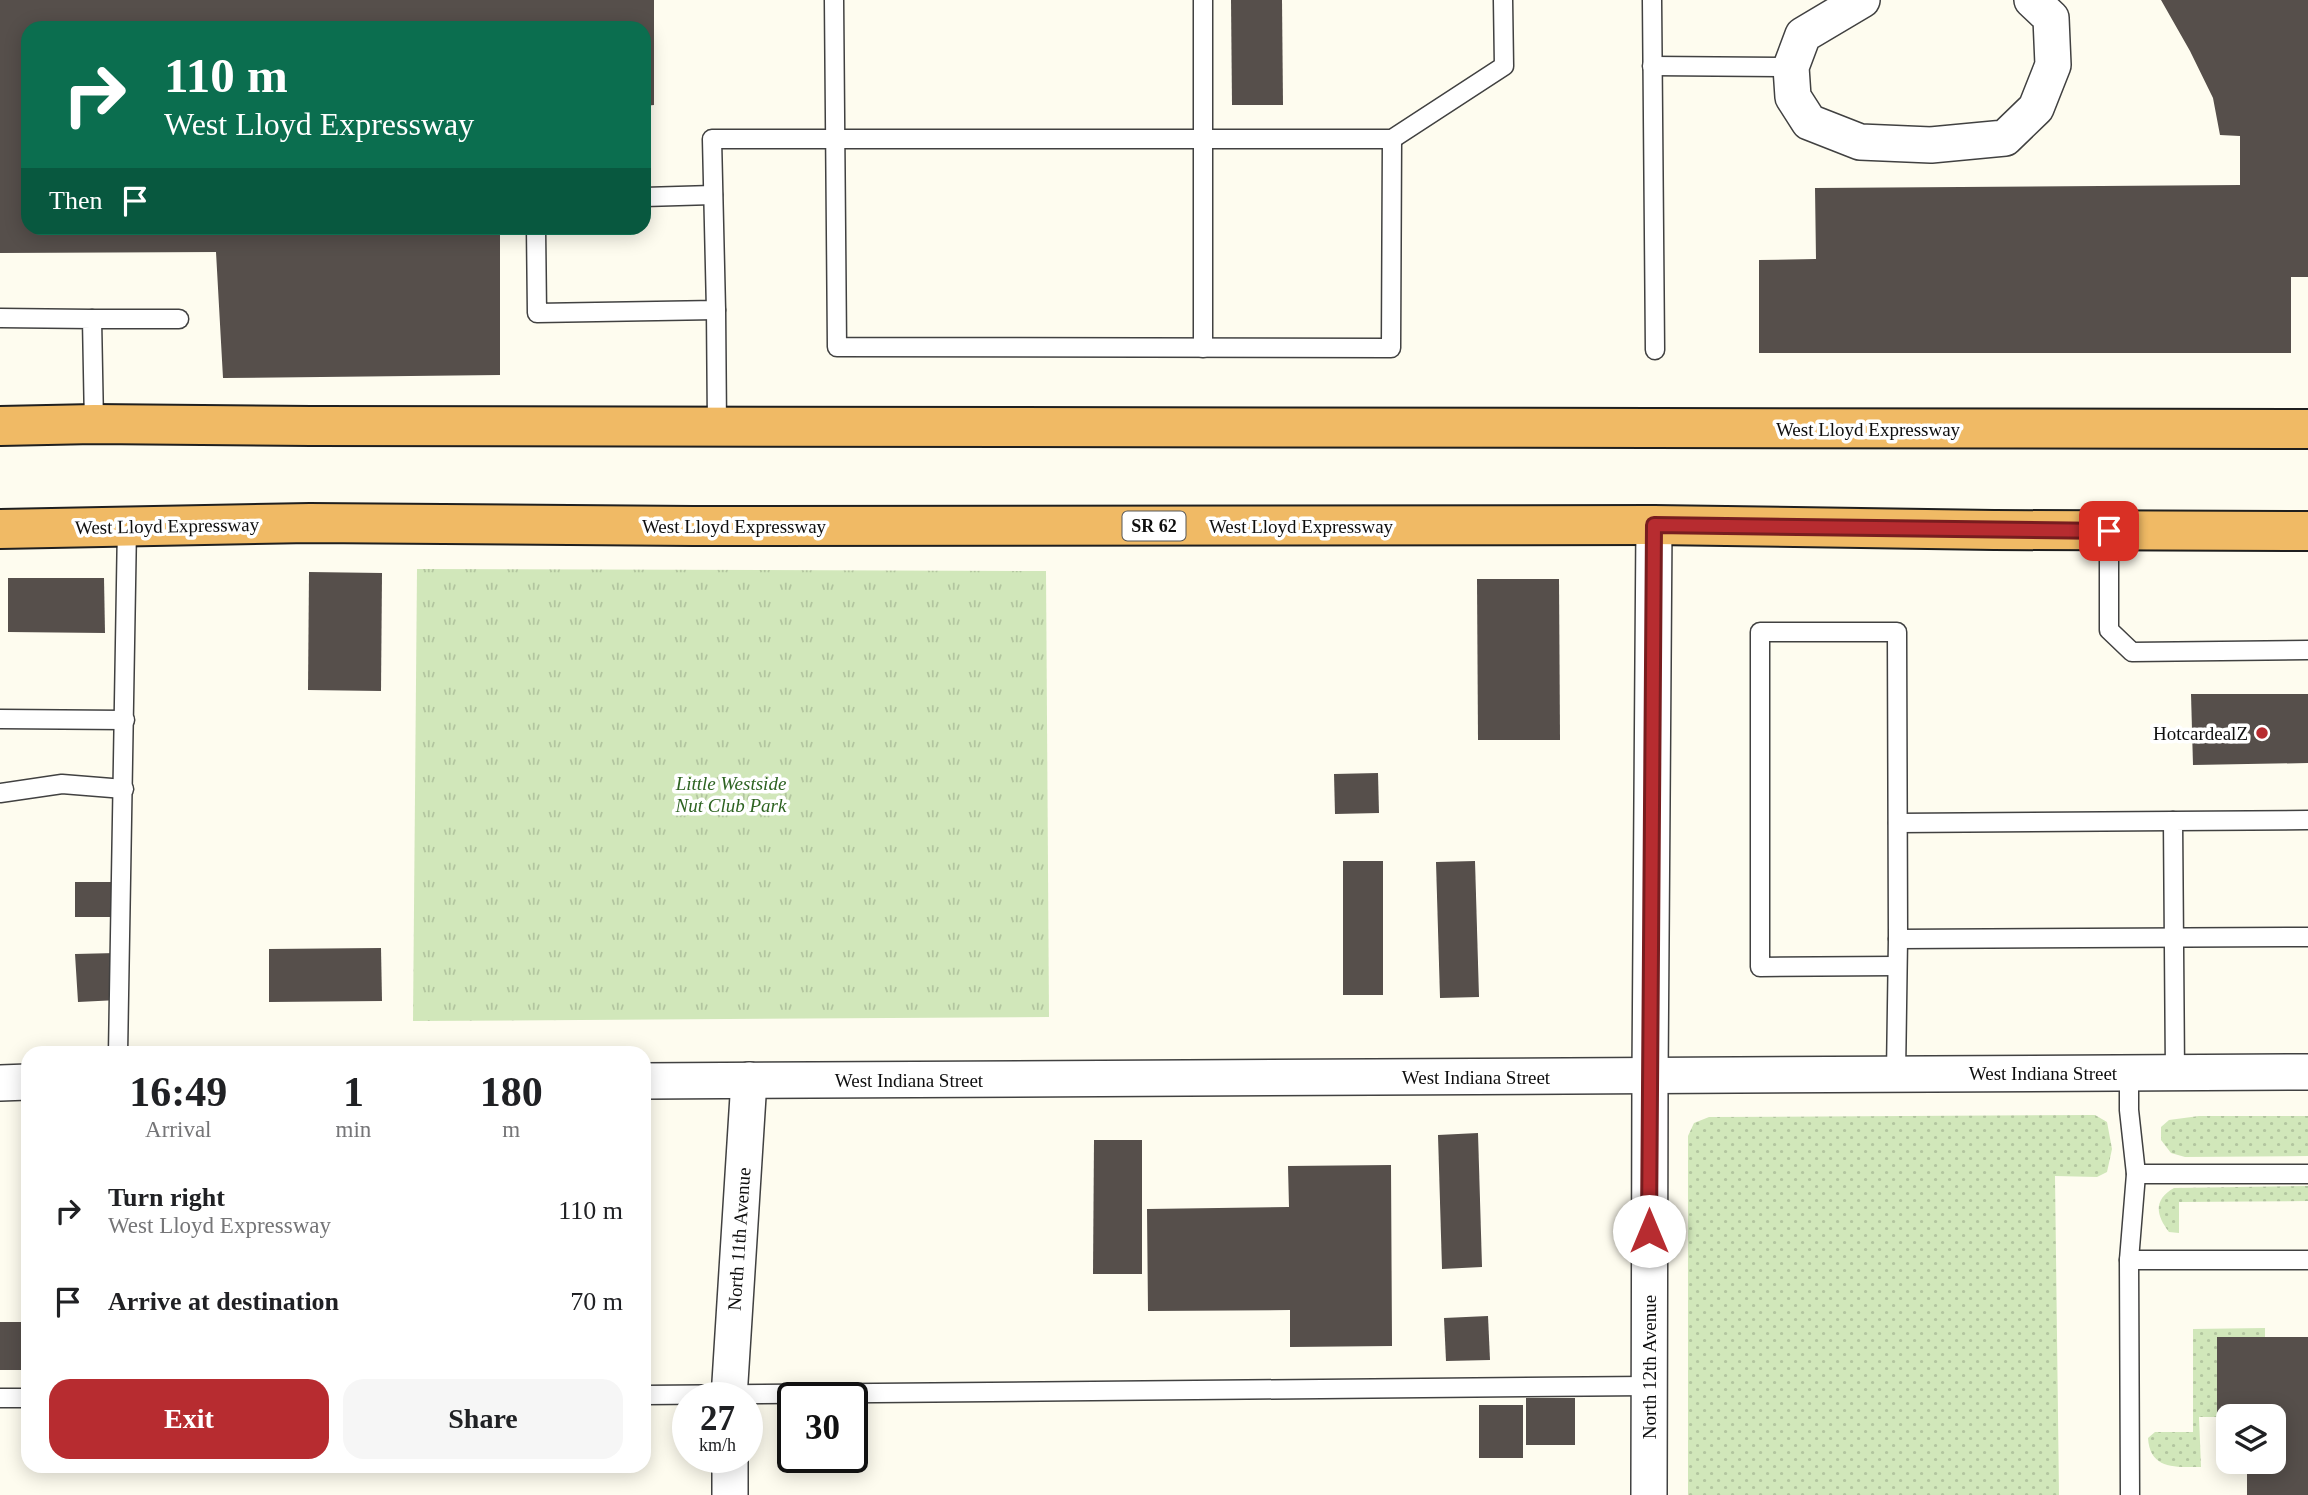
<!DOCTYPE html>
<style>
body{margin:0;font-family:Georgia,serif;background:#f6f6f6;color:#202124;height:100vh;display:flex;flex-direction:column;font-size:26px;white-space:nowrap}
*{box-sizing:border-box;margin:0}
p{font-size:23px;color:#757577}
.icon{flex:none;width:38px;height:38px;fill:none;stroke:currentColor;stroke-width:2;stroke-linecap:round;stroke-linejoin:round}
.map{position:relative;flex:1;overflow:hidden}
.side{position:absolute;left:21px;top:1046px;width:630px;height:427px;display:flex;flex-direction:column;background:#fff;border-radius:21px;box-shadow:0 4px 18px #0003}
.side>*{flex:none}
.banner{position:absolute;left:21px;top:21px;width:630px;height:214px;border-radius:21px;box-shadow:0 4px 18px #0003;background:#0b6e4f;color:#fff;overflow:hidden}
.tools{position:absolute;left:2216px;top:1404px;display:grid;gap:14px}
.tools a{display:grid;place-items:center;width:70px;height:70px;border-radius:14px;background:#fff;box-shadow:0 4px 18px #0003;font-size:35px}
.speed{position:absolute;left:672px;top:1382px;display:flex;gap:14px;font-size:35px;font-weight:700;text-align:center}
.speed>*{display:grid;place-content:center;width:91px;height:91px;border-radius:50%;background:#fff;box-shadow:0 4px 18px #0003;line-height:1}
.speed small{font-size:18px;font-weight:400}
.speed .limit{border:4px solid #111;border-radius:10px;background:#fff;color:#111}
.pin{position:absolute;display:grid;place-items:center;width:60px;height:60px;color:#fff;margin:-30px;border-radius:14px;box-shadow:0 4px 10px #0006}
.me{position:absolute;width:77px;margin:-38px;rotate:0deg;stroke-linejoin:round;filter:drop-shadow(0 0 5px #0008)}
.turn{display:flex;align-items:center;gap:24px;height:147px;padding:0 28px;font-size:32px}
.turn .icon{width:91px;height:91px;stroke-width:2.5}
.turn b{display:block;font-size:49px;line-height:60px}
.then{display:flex;align-items:center;height:66px;padding:0 28px;background:#0003;gap:14px;font-size:26px}
.eta{display:flex;justify-content:space-evenly;align-items:center;height:119px;text-align:center}
.eta b{font-size:42px;font-weight:700;line-height:49px}
.cta{display:flex;gap:14px;margin-top:auto;padding:14px 28px}
.cta a{flex:1;height:80px;border-radius:21px;background:#b72c30;color:#fff;font-size:28px;font-weight:700;line-height:80px;text-align:center}
.cta a+a{background:#f6f6f6;color:#202124}
ul{padding:0;list-style:none}
li{display:flex;align-items:center;gap:21px;height:91px;padding:0 28px}
li div{flex:1}
li b{display:block;font-size:26px}
li em{font-style:normal}
.map>svg:first-child{display:block}
.grass{fill:url(#grass-dots)}
.park{fill:url(#park-tufts)}
.building{fill:#564f4b}
.lines{fill:none;stroke-linecap:round;stroke-linejoin:round}
.service-casing{stroke:#414141;stroke-width:21}
.minor-casing{stroke:#414141;stroke-width:38}
.trunk-casing{stroke:#1f1f1f;stroke-width:42}
.service{stroke:#fff;stroke-width:18}
.minor{stroke:#fff;stroke-width:35}
.trunk{stroke:#f0ba65;stroke-width:38}
.route-casing{stroke:#771d1f;stroke-width:18}
.route{stroke:#b72c30;stroke-width:12}
.poi-dot{fill:#b72c30;stroke:#fff;stroke-width:2.5}
.labels{text-anchor:middle;dominant-baseline:central;stroke-width:7;stroke-linejoin:round;paint-order:stroke}
.shield{fill:#fff;stroke:#565656;stroke-width:2}
.shield-label{font-size:18px;font-weight:bold;fill:#0e0e0e}
.street-label{font-size:19px;fill:#0e0e0e;stroke:#fff}
.poi-label{font-size:19px;fill:#0e0e0e;stroke:#fff;text-anchor:end}
.park-label{font-size:19px;font-style:italic;fill:#2d6321;stroke:#fff}
</style>
<div class="map">
<svg width="2308" height="1495" viewBox="0 0 2308 1495">
<defs>
<pattern id="grass-dots" width="8" height="8" patternUnits="userSpaceOnUse" patternTransform="scale(1.75)"><rect width="8" height="8" fill="#d1e7ba"/><path d="M2 2h.1M6 6h.1" fill="none" stroke="#b2c59f" stroke-width="1.8" stroke-linecap="round"/></pattern>
<pattern id="park-tufts" width="24" height="20" patternUnits="userSpaceOnUse" patternTransform="scale(1.75)"><rect width="24" height="20" fill="#d1e7ba"/><path d="M3 7l-1-3M5 7V3M7 7l1-3M15 17l-1-3M17 17v-4M19 17l1-3" fill="none" stroke="#b2c59f"/></pattern>
</defs>
<rect width="100%" height="100%" fill="#fefcef"/>
<!-- grass -->
<g class="grass">
<path d="M2095,1115L2107,1122L2112,1149L2107,1172L2097,1177L2055,1176L2059,1495H1688V1136L1694,1123L1709,1117Z"/>
<path d="M2199,1116H2308V1156L2185,1157L2171,1153L2161,1140V1127L2169,1120Z"/>
<path d="M2308,1186V1201L2179,1202V1233L2169,1232C2156,1215 2153,1200 2174,1188Z"/>
<path d="M2265,1328V1337L2217,1417H2199L2201,1467C2176,1467 2150,1470 2148,1438L2155,1432H2193V1329Z"/>
</g>
<!-- park -->
<path class="park" d="M417,569L1046,571L1049,1017L413,1021Z"/>
<!-- building -->
<g class="building">
<path d="M0,0H654V105L644,106V28H28V228H500V375L223,378L216,252L0,253Z"/>
<path d="M1231,0H1282L1283,105H1232Z"/>
<path d="M2161,0H2308V277H2291V353H1759V260L1816,259L1815,188L2240,185V136L2220,135L2213,98L2190,51Z"/>
<path d="M309,572L382,573L381,691L308,690Z"/>
<path d="M8,578H104L105,633L8,632Z"/>
<path d="M1477,579H1559L1560,740H1478Z"/>
<path d="M2191,694H2308V763L2193,765Z"/>
<path d="M1378,773L1379,813L1335,814L1334,774Z"/>
<rect x="1343" y="861" width="40" height="134"/>
<path d="M1475,861L1479,997L1440,998L1436,862Z"/>
<rect x="75" y="882" width="36" height="35"/>
<path d="M381,948L382,1001L269,1002V949Z"/>
<path d="M116,953L118,1000L78,1002L75,954Z"/>
<path d="M1478,1133L1482,1267L1442,1269L1438,1135Z"/>
<path d="M1094,1140H1142V1274H1093Z"/>
<path d="M1391,1165L1392,1346L1290,1347V1310L1148,1311L1147,1209L1289,1207L1288,1166Z"/>
<path d="M1488,1316L1490,1360L1446,1361L1444,1318Z"/>
<rect x="0" y="1322" width="28" height="48"/>
<path d="M2217,1337H2308V1495H2247V1466H2240L2239,1461H2273V1416H2228V1449H2217Z"/>
<rect x="1526" y="1398" width="49" height="47"/>
<rect x="1479" y="1405" width="44" height="53"/>
</g>
<g class="lines">
<defs>
<g id="service">
<path d="M834,0L837,347L1391,348L1392,139"/>
<path d="M1203,0V348"/>
<path d="M1652,0L1655,350"/>
<path d="M1652,66L1791,67"/>
<path d="M644,197L713,195"/>
<path d="M536,228L537,313L716,310L712,139H1392L1504,66L1503,0"/>
<path d="M716,310L717,426"/>
<path d="M0,318L92,319L94,424"/>
<path d="M92,319H179"/>
<path d="M2109,531V630L2132,652L2308,650"/>
<path d="M0,719L125,720"/>
<path d="M0,793L62,784L124,789"/>
<path d="M1898,823L2173,821"/>
<path d="M1896,966L1760,967V632H1897L1898,939L2308,937"/>
<path d="M118,1054L127,526"/>
<path d="M2129,1073V1110L2136,1174L2129,1260L2130,1495"/>
<path d="M2175,1073L2173,821L2308,820"/>
<path d="M1896,1074L1898,939"/>
<path d="M2136,1174H2308"/>
<path d="M2129,1260H2308"/>
<path d="M644,1395L1648,1386"/>
<path d="M0,1398H28"/>
</g>
<g id="minor">
<path d="M1862,0L1803,35L1791,67L1793,97L1809,122L1860,142L1931,145L2005,138L2036,108L2053,65L2051,18L2032,0"/>
<path d="M644,1081L2308,1072"/>
<path d="M0,1083L28,1082"/>
<path d="M729,1398L749,1080"/>
<path d="M730,1458V1495"/>
<path d="M1649,1495L1650,1076L1654,525"/>
</g>
<g id="trunk">
<path d="M0,426L94,424L311,426L2308,429"/>
<path d="M0,529L310,523L693,526L1654,525L1994,530L2308,531"/>
</g>
</defs>
<!-- service casing -->
<use href="#service" class="service-casing"/>
<!-- minor casing -->
<use href="#minor" class="minor-casing"/>
<!-- trunk casing -->
<use href="#trunk" class="trunk-casing"/>
<!-- service -->
<use href="#service" class="service"/>
<!-- minor -->
<use href="#minor" class="minor"/>
<!-- trunk -->
<use href="#trunk" class="trunk"/>
</g>
<g class="lines">
<defs>
<path id="route" d="M1649,1231L1654,525L2109,531"/>
</defs>
<!-- route casing -->
<use href="#route" class="route-casing"/>
<!-- route -->
<use href="#route" class="route"/>
</g>
<!-- markers -->
<circle class="poi-dot" cx="2262" cy="733" r="7"/>
<g class="labels">
<!-- shield labels -->
<rect class="shield" x="1122.5" y="511.5" width="63" height="29" rx="5"/>
<g class="shield-label">
<text x="1154" y="526">SR 62</text>
</g>
<!-- street labels -->
<g class="street-label">
<text x="1868" y="429">West Lloyd Expressway</text>
<text transform="translate(167 526) rotate(-1)">West Lloyd Expressway</text>
<text x="734" y="526">West Lloyd Expressway</text>
<text x="1301" y="526">West Lloyd Expressway</text>
<text x="2043" y="1073">West Indiana Street</text>
<text x="1476" y="1077">West Indiana Street</text>
<text x="909" y="1080">West Indiana Street</text>
<text transform="translate(739 1239) rotate(-86)">North 11th Avenue</text>
<text transform="translate(1649 1367) rotate(-90)">North 12th Avenue</text>
</g>
<!-- poi labels -->
<g class="poi-label">
<text x="2248" y="733">HotcardealZ</text>
</g>
<!-- park labels -->
<g class="park-label">
<text x="731" y="783">Little Westside<tspan x="731" dy="22">Nut Club Park</tspan></text>
</g>
</g>
</svg>
<div class="tools">
<a><svg class="icon" aria-label="layers" viewBox="0 0 24 24"><path d="M12 4l9 5-9 5-9-5zM3 14l9 5 9-5"/></svg></a>
</div>
<div class="speed"><div>27<small>km/h</small></div><div class="limit">30</div></div>
<div class="pin" style="left:2109px;top:531px;background:#d93025"><svg class="icon" aria-label="arrive" viewBox="0 0 24 24"><path d="M6 21V4h12l-3 4 3 4H6"/></svg></div>
<svg class="me" style="left:1649px;top:1231px" viewBox="-20 -20 40 40"><circle r="19" fill="#fff"/><path d="M0-13L10 11 0 6-10 11z" fill="#b72c30"/></svg>
<div class="banner">
<div class="turn"><svg class="icon" aria-label="right" viewBox="0 0 24 24"><path d="M7 20v-9h11M14 6l5 5-5 5"/></svg><div><b>110 m</b>West Lloyd Expressway</div></div>
<div class="then">Then<svg class="icon" aria-label="arrive" viewBox="0 0 24 24"><path d="M6 21V4h12l-3 4 3 4H6"/></svg></div>
</div>
<section class="side">
<div class="eta">
<div><b>16:49</b><p>Arrival</p></div>
<div><b>1</b><p>min</p></div>
<div><b>180</b><p>m</p></div>
</div>
<ul>
<li><svg class="icon" aria-label="right" viewBox="0 0 24 24"><path d="M7 20v-9h11M14 6l5 5-5 5"/></svg><div><b>Turn right</b><p>West Lloyd Expressway</p></div><em>110 m</em></li>
<li><svg class="icon" aria-label="arrive" viewBox="0 0 24 24"><path d="M6 21V4h12l-3 4 3 4H6"/></svg><div><b>Arrive at destination</b></div><em>70 m</em></li>
</ul>
<div class="cta"><a>Exit</a><a>Share</a></div>
</section>
</div>
